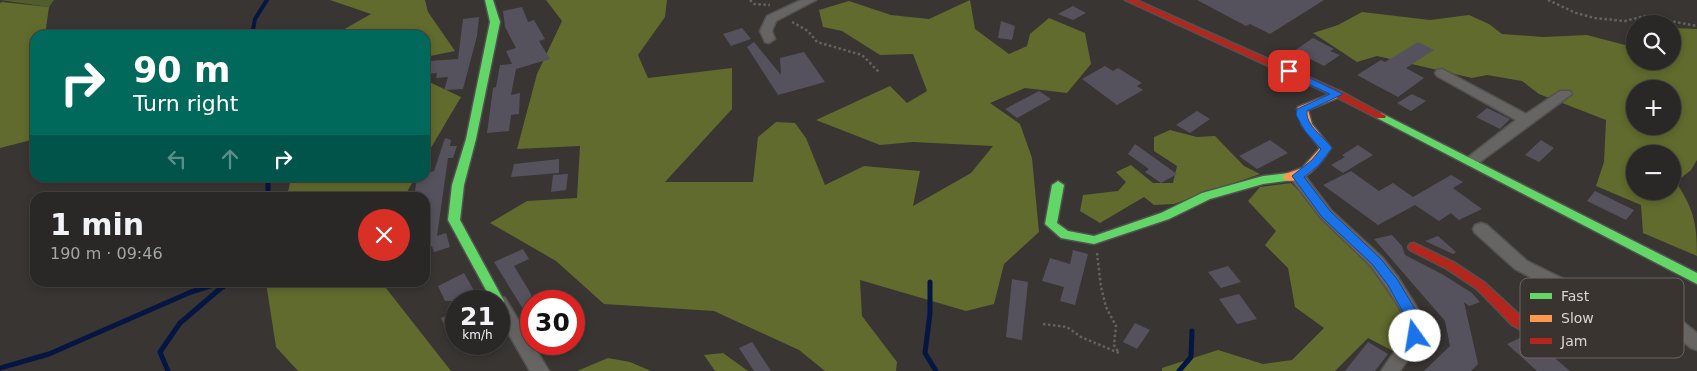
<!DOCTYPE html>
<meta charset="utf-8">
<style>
body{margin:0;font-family:"DejaVu Sans",sans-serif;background:#32302e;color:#f1f3f6;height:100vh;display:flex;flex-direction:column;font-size:19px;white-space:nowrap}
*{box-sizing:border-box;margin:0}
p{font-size:16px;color:#a5a6a7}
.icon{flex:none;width:28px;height:28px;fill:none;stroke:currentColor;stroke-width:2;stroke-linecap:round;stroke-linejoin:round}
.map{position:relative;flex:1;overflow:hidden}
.side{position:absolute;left:30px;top:192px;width:400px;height:95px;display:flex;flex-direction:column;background:#2a2826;border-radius:15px;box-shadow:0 2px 8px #0003,0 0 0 1px #464443}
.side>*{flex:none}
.top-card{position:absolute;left:30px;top:30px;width:400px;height:152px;border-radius:15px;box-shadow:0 2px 8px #0003,0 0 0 1px #464443;background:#00695c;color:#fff;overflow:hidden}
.controls{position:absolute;left:1626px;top:15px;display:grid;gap:10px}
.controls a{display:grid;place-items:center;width:55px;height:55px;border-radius:50%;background:#2a2826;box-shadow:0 2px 8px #0003,0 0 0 1px #464443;font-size:25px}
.speed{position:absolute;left:445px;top:290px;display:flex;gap:10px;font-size:25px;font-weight:700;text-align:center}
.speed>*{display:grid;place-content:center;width:65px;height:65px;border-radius:50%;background:#2a2826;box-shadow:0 2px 8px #0003,0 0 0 1px #464443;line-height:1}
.speed small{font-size:12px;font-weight:400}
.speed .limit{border:8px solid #d22;background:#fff;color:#111}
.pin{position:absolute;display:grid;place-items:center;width:42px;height:42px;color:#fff;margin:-21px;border-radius:10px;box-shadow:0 2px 8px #0006}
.me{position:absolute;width:55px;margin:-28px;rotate:347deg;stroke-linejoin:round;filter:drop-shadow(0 0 4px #0008)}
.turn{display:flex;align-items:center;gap:18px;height:105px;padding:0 20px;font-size:22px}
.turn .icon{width:65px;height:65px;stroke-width:2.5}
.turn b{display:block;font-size:35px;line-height:42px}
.lanes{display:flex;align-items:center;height:48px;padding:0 20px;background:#0003;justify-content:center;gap:25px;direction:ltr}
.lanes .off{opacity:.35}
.round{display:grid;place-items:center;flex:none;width:52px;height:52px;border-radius:26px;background:#32302e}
.headline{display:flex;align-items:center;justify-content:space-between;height:85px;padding:0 20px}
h1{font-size:30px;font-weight:700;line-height:38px}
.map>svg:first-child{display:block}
.green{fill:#535d2c}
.forest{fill:#606b2d;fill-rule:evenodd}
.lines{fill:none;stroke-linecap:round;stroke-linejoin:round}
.stream-far1{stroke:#051643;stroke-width:4}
.stream{stroke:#051643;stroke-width:5}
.building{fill:#55525d}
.street-casing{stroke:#545250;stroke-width:3}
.fast-casing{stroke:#545250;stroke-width:3}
.slow-casing{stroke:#545250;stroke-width:3}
.jam-casing{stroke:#545250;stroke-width:3}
.path{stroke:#656362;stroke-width:2.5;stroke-dasharray:2.5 2.5;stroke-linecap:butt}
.street{fill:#676563;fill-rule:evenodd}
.fast{fill:#63d668;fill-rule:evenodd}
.slow{fill:#ff974d;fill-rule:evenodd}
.jam{fill:#b3261e;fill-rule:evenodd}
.route{fill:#1a73e8;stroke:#114b97}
.key{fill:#3a3431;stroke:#6a6562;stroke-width:1}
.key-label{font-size:14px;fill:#d9d6d3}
</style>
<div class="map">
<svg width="1697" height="371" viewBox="0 0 1697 371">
<rect width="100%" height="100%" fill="#383533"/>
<!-- green -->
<path class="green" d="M0,0H54L49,7Z"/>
<!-- forest -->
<g class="forest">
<path d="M330,0H425L428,12L455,51L425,57V35H334L371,14Z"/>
<path d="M546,0H667L665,17L638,55L648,78L732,68V109L665,182H753L758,137L776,122L795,123L806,138L825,185L864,166L920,171L913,206L971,173L993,146L913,142L880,145L816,120L890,86L907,103L927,91L913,54L880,55L842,31L823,27L819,10L849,1L891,15L929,19L970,0L975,29L1009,54L1027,46L1030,34L1049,18L1085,33L1091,64L1067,93L1025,88L990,103L1020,124L1032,158L1039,232L1004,264L994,304L966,311L860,280L862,316L897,362L896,371H825L799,350L714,311L604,304L556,261L490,223L527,201L577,198L580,146L517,149L537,74L562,21Z"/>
<path d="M2,2L49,7L45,35H35V139L0,148V3Z"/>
<path d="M1362,12L1430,20L1469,15L1489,24L1502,34L1543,37L1587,35L1625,45L1635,42V61H1672L1673,28L1697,29V160L1691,170L1676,182C1694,210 1697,223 1697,256L1643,233L1641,205L1596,186L1604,162L1606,120L1539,94L1522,81L1487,75L1472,78L1377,56L1357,62L1313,33L1338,25ZM1635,89H1672V126H1635ZM1635,154H1672V191H1635Z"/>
<path d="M425,80L461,97L425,158Z"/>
<path d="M1170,130L1197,137L1215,136L1244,166L1260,174L1174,204L1154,205L1144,197L1100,223L1080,211L1083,195L1118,191L1126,182L1116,172L1131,165L1153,183H1173L1177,166L1154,151V137Z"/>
<path d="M291,178H415L404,197H287Z"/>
<path d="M1291,183L1366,257L1386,285L1405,321L1393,351L1368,338L1335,371H1162V368L1218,350L1263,364L1292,360L1324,328L1295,307L1288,268L1265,245L1276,231L1248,201L1260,187Z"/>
<path d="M266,283H382L451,371H298L276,347Z"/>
<path d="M723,353L748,371H715L704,355Z"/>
<path d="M608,358L630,362L651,371H577Z"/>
</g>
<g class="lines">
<!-- stream-far1 -->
<path class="stream-far1" d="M252,35L255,19L267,0"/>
<!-- stream -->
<g class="stream">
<path d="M268,178V198"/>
<path d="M930,282V313L925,353L936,371"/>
<path d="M0,368L49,354L191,292L213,285L223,287"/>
<path d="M168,371L160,352L180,323L228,282"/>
<path d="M1179,371L1191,357L1192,331"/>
</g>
</g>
<!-- building -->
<g class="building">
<path d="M1197,0H1324L1270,34L1250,24L1246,26Z"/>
<path d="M1073,6L1086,13L1073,20L1058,14Z"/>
<path d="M522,7L528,22L534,20L545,39L539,41L550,59L516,69L511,95L520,93L519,114L511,115L509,131L487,133L493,88L496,87L500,65L512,64L506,51L516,48L505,27L503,11Z"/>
<path d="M479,17L477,36L463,89L444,90L448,77L436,78L437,73L425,74L429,61L458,59L463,19Z"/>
<path d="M1001,21L1015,26L1012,40L998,38Z"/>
<path d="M742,28L751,39L731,46L723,34Z"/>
<path d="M1313,38L1334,49L1330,51L1340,55L1324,66L1294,51Z"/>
<path d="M754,42L781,75L780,58L804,52L825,82L778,95L747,47Z"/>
<path d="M1418,42L1434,50L1406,68L1424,78L1398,97L1357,75L1381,60L1385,62Z"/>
<path d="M1105,66L1113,71L1118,68L1142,83L1137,86L1143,90L1117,105L1082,79Z"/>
<path d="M1039,91L1051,99L1017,118L1005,109Z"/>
<path d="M1412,94L1426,101L1411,111L1397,103Z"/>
<path d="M1487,108L1510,119L1500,129L1476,117Z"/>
<path d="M1197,111L1210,119L1190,133L1176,125Z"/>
<path d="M445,138L451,140L450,146H457L453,158H448L437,236L446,233L450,247L434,252L432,246L425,249V198H414L417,178H425V173L434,171Z"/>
<path d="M1270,140L1288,153L1257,169L1239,156Z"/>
<path d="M1541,140L1554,148L1539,162L1525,155Z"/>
<path d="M1135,144L1177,174L1161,183L1145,172L1149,169L1128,154Z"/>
<path d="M1358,145L1373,155L1343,173L1331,165L1345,157L1342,155Z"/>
<path d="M559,159V173L511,177L514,164Z"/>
<path d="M1351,171L1379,191L1393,183L1413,197L1451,175L1463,182L1453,188L1482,209L1459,220L1451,213L1439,221L1415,205L1378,225L1323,185Z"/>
<path d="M568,174L566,190L551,192L553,175Z"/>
<path d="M1595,191L1634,210L1626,220L1587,201Z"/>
<path d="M1392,235L1402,246L1405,255L1442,274L1472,293L1480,302L1469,306L1464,302L1478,364L1471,371H1424L1450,346L1445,321L1374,239Z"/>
<path d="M1438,236L1456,252L1453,254L1425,241Z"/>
<path d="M523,249L529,259L514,266L531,294V322L494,262Z"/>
<path d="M1073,250L1088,254L1075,305L1060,301L1064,287L1042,281L1050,258L1070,264Z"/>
<path d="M1228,266L1241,282L1221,288L1208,272Z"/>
<path d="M464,273L480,301H445L438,286Z"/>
<path d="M1012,279L1028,282L1022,340L1006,337Z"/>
<path d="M1239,294L1257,319L1237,324L1219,299Z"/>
<path d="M456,311V349L441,318Z"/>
<path d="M1135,323L1150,330L1137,349L1123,342Z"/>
<path d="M1522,337L1544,349L1570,371H1537L1507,344Z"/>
<path d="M752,342L771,371H754L739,348Z"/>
<path d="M1368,342L1388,354L1375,371H1345Z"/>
</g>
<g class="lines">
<defs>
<g id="street">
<path d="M801,0H816L776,21L772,31L775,39L769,43L765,42L760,31L767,16Z"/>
<path d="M1442,69L1526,114L1560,91H1570L1572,94L1477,164H1467L1465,161L1467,158L1516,120L1437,76L1435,73L1437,70Z"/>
<path d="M1297,171L1302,172L1331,210L1382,257L1398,277L1418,309L1424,336L1400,371H1381L1406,335L1401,310L1386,287L1370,265L1321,218L1292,180L1290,176L1292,172Z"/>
<path d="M1481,223L1487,225L1527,261L1578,286L1672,313L1697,333V350L1691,348L1660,323L1567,296L1515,269L1475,233L1473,229L1475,225Z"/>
<path d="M499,296L505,298L549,371H530L499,317V301H491Z"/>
</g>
<g id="fast">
<path d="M485,0H493L500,22L476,139L464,185L460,220L504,301L502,305L499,306V301H492L448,220L452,185L466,139L490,22Z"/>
<path d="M1381,113L1697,273V284L1377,118L1376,116L1377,114Z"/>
<path d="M1289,173L1293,174L1295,177L1293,180L1263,184L1210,199L1169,219L1094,244L1061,238L1045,224L1052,185L1058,181L1064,185L1057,223L1068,231L1094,236L1161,213L1202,193L1263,176Z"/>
</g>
<path id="slow" d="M1338,91L1342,92L1343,94L1342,96L1308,110L1312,124L1331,148C1322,162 1305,185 1285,180L1283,177L1285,174L1302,168L1320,148L1302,125L1297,109L1298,107Z"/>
<g id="jam">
<path d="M1125,0H1136L1342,92L1386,116L1385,118H1377L1334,96Z"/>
<path d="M1414,243L1455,263L1485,283L1522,317L1553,335L1573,338L1590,325L1627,305L1632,304L1637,305L1638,309L1637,313L1600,333L1580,348L1575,349L1550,345L1512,325L1477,289L1447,269L1410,250L1408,247L1410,244Z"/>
</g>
</defs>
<!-- street casing -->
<use href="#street" class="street-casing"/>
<!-- fast casing -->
<use href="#fast" class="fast-casing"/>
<!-- slow casing -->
<use href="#slow" class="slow-casing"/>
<!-- jam casing -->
<use href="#jam" class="jam-casing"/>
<!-- path -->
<g class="path">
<path d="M750,0L754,4L770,5"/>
<path d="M1548,0L1576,13L1595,18L1625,21L1644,16L1697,26"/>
<path d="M792,22L808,31L817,42L862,55L879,72"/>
<path d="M1043,324L1067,327L1081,337L1119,353L1114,345L1116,326L1106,307L1101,287L1097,253"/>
</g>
<!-- street -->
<use href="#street" class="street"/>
<!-- fast -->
<use href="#fast" class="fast"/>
<!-- slow -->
<use href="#slow" class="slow"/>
<!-- jam -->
<use href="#jam" class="jam"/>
</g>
<!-- route -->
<path class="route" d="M1289,68L1343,94L1307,111C1305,125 1325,138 1332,148L1319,165L1304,177L1330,211L1380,258L1397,279L1415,309L1422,336L1420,340H1410L1402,310L1388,285L1372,264L1322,217L1292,176L1312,160L1321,149L1305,131L1296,115L1297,109L1330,94L1286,74L1284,71Z"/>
<!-- legend -->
<rect x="1520" y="278" width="164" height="80" rx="8" class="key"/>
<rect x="1530" y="293" width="22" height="6" fill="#63d668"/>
<rect x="1530" y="315" width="22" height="7" fill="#ff974d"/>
<rect x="1530" y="338" width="22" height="6" fill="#b3261e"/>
<g class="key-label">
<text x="1561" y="301">Fast</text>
<text x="1561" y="323">Slow</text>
<text x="1561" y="346">Jam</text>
</g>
</svg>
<div class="controls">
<a><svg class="icon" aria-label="search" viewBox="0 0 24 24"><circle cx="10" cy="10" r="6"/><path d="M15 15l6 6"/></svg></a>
<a>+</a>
<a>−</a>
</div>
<div class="speed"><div>21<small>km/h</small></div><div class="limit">30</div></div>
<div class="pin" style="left:1289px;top:71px;background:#d93025"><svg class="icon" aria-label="arrive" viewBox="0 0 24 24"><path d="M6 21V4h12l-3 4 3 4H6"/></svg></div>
<svg class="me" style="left:1415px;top:336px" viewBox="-20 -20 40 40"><circle r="19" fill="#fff"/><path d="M0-13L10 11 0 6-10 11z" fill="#1a73e8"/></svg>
<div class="top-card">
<div class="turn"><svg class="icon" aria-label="right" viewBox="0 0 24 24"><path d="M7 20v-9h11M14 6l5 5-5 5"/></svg><div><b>90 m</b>Turn right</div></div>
<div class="lanes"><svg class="icon off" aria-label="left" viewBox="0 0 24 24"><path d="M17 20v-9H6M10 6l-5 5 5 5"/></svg><svg class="icon off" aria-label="ahead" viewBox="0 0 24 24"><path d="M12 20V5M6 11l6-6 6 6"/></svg><svg class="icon" aria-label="right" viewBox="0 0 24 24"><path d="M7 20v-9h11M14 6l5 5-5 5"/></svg></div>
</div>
<section class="side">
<div class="headline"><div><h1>1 min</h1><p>190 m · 09:46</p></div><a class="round" style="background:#d93025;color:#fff"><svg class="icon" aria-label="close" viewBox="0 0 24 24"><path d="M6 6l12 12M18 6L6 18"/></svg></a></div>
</section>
</div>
